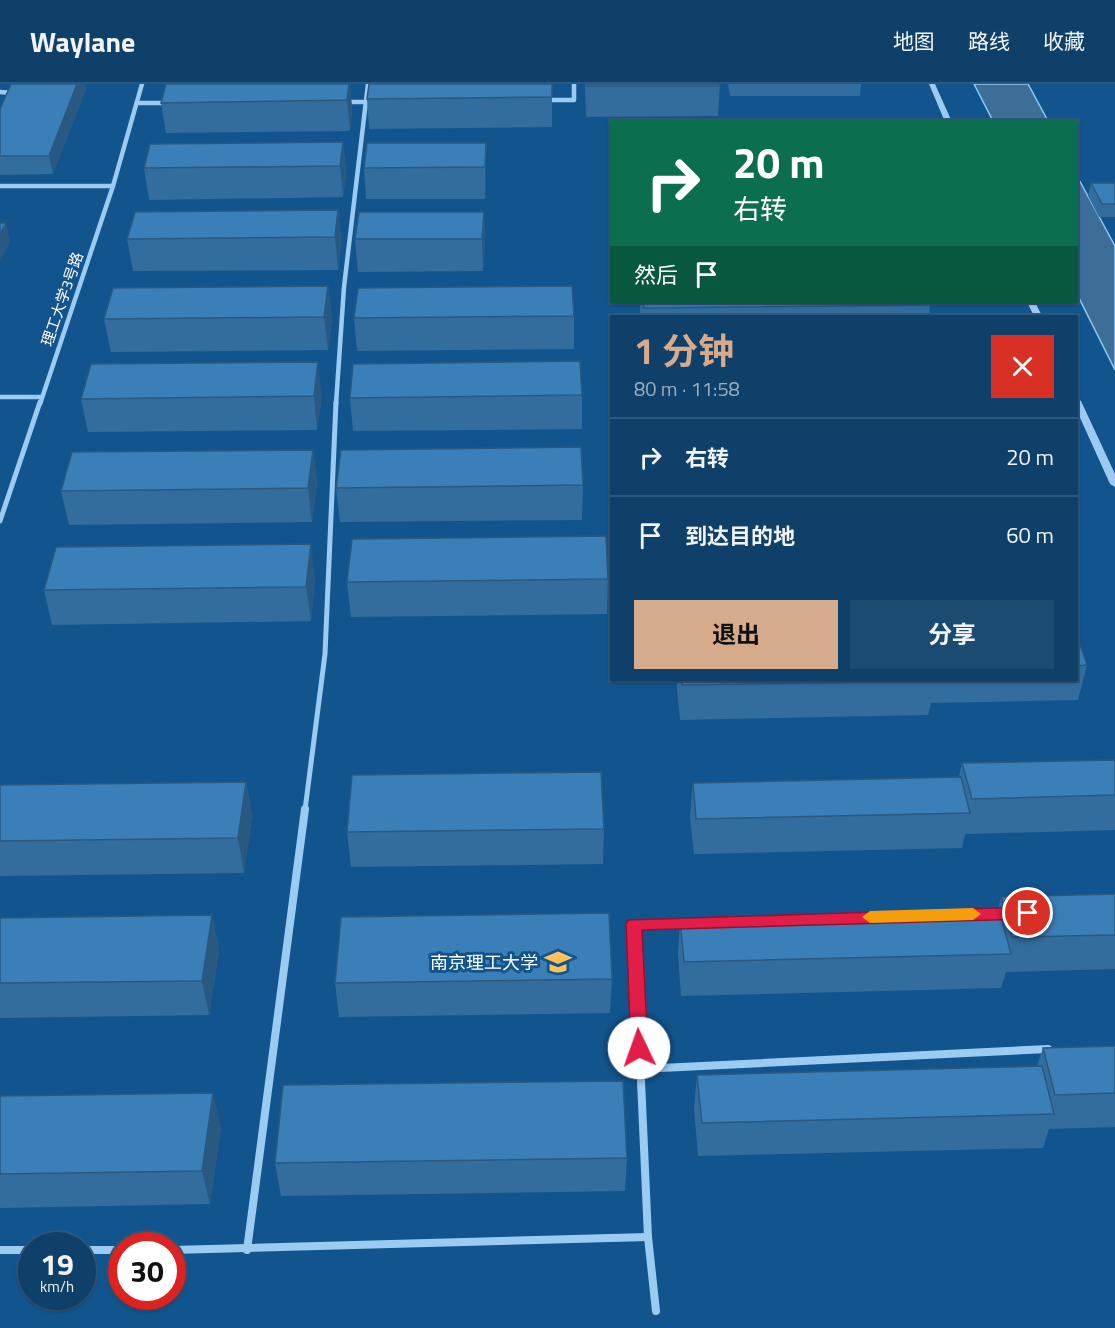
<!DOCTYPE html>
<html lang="zh">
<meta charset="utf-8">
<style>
body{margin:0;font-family:"Titillium Web","Noto Sans SC",sans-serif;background:#1c4b72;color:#f1f3f6;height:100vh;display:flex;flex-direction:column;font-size:22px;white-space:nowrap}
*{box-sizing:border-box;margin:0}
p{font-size:20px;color:#9bafc1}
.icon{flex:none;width:33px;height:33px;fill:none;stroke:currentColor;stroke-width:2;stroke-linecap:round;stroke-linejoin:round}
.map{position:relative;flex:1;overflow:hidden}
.panel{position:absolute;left:610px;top:231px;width:468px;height:366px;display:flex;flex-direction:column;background:#0e406a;border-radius:0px;box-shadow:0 2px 4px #0004,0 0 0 2px #2e597e}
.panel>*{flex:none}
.guide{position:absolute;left:610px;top:36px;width:468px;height:183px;border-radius:0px;box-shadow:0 2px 4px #0004,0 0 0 2px #2e597e;background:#0b6e4f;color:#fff;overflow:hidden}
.speed{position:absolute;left:18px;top:1148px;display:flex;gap:12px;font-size:30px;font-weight:700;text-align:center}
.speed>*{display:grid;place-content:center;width:78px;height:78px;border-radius:50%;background:#0e406a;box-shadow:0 2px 4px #0004,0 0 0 2px #2e597e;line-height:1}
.speed small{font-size:15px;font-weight:400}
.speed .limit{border:9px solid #d22;background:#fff;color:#111}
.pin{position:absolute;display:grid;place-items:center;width:51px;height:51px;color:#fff;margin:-26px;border:3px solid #fff;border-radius:50%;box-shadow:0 2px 6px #0007}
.me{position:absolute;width:66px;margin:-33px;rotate:357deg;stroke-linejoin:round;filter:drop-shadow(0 0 4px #0008)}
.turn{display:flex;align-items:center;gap:21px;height:126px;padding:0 24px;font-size:27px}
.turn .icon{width:78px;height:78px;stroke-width:2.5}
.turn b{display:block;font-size:42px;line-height:51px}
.then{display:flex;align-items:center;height:57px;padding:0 24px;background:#0003;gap:12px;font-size:22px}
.round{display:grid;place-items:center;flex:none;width:63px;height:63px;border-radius:0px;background:#1c4b72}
.overview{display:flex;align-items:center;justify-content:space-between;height:102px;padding:0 24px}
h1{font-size:36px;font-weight:700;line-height:45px;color:#d6ab8b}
.button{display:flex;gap:12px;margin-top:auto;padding:12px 24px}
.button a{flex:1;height:69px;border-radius:0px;background:#d6ab8b;color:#111;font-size:24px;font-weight:700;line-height:69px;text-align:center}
.button a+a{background:#1c4b72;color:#f1f3f6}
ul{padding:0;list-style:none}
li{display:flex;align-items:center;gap:18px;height:78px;padding:0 24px;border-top:2px solid #2e597e}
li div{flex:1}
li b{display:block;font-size:22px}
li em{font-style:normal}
header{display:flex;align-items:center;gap:36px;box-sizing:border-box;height:84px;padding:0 30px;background:#0e406a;border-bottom:2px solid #2e597e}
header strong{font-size:28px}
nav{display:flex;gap:33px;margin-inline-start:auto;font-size:21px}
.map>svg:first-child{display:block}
.water{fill:#3d6e98;stroke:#8ec8f5;stroke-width:1.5}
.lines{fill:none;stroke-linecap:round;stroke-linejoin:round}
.minor-far2{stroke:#9ccbf1;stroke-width:4.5}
.minor-far1{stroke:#9ccbf1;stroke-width:5}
.minor{stroke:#9ccbf1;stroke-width:8}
.tertiary{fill:#9ccbf1;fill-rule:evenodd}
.wall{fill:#336d9e}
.shaded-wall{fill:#295981}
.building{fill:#3b7fb8;stroke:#295981;stroke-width:1.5}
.route{fill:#e11d48;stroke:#92132f;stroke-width:1.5}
.slow{fill:#f59e0b}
.labels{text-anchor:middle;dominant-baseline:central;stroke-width:6;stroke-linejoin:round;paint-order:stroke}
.far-street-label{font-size:15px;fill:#fff;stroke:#12558e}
.poi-label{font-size:18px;fill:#fff;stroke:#12558e;text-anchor:end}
</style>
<header>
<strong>Waylane</strong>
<nav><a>地图</a><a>路线</a><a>收藏</a></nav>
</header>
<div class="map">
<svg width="1115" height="1244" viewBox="0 0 1115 1244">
<rect width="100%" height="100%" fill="#12558e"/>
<!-- water -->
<g class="water">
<path d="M974,0H1028L1048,37H993Z"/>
<path d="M1077,92L1115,162V286L1077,210Z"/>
</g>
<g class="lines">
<!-- minor-far2 -->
<g class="minor-far2">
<path d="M0,8L14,9"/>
<path d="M546,16H574V0"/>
<path d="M345,18H368"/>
<path d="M138,19H167"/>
<path d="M0,102H113"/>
<path d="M0,313H41"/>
<path d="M40,320L113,102L142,0"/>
<path d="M336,320L344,203L368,0"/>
</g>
<!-- minor-far1 -->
<g class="minor-far1">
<path d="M0,437L40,318"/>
<path d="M305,726L325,570L336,318"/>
</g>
<!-- minor -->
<g class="minor">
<path d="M640,985L1048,965"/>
<path d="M0,1166H32"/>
<path d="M82,1166H122"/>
<path d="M172,1166L648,1153"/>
<path d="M247,1166L305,725"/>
<path d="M656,1227L648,1153L634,840L686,838"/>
</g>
<!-- tertiary -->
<g class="tertiary">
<path d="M929,0H935L952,38H945Z"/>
<path d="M1027,218H1035L1042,232H1034Z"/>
<path d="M1077,314L1081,317L1115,390V403L1110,400L1077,327Z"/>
</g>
</g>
<!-- wall -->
<g class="wall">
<path d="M350,0L352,25L350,47L166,49L161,19Z"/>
<path d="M585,0H720L718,32L586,33Z"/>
<path d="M728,0H861L860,12H730Z"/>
<path d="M86,4L53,90L0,91V25Z"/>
<path d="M552,13V43L369,45L367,15Z"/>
<path d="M343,58L346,89L343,113L149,116L144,84Z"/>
<path d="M486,59V90L485,115H366L364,84Z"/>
<path d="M1091,99H1115V133H1099L1088,112Z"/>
<path d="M338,126L341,158L338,186L133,187L127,155Z"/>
<path d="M484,128L485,160L483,187L358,188L355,155Z"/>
<path d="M328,202L332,235L328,266L111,268L104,235Z"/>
<path d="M640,218H929L930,221L929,232H640Z"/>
<path d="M574,232V265L357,267L354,234Z"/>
<path d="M582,311V345L353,347L350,314Z"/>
<path d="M322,312L317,346L88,348L81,315Z"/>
<path d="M313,366L317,400L312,438L69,441L61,407Z"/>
<path d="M583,401L582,436L340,438L336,404Z"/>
<path d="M315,494L311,537L52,541L44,506Z"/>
<path d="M608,495L607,530L351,533L347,498Z"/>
<path d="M1077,552L1087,581L1078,616L931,619L928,631L680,636L677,605V596H1077Z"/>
<path d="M1115,676V746L965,750L962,764L694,770L690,733L693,699L959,693L962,679Z"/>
<path d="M246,698L252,732L244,789L0,792V701Z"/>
<path d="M604,745L603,780L351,783L347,748Z"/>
<path d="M1115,810V885L1006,888L1001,904L681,912L678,870L680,836L997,829L1001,813Z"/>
<path d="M212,831L219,866L209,931L0,934V834Z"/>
<path d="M612,895L610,929L339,933L335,899Z"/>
<path d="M1115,962V1043L1049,1045L1043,1064L698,1072L694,1024L697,991L1037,982L1043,964Z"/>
<path d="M0,1012L221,1043L210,1120L0,1124Z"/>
<path d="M627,1074L625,1107L281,1112L275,1079Z"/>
</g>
<!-- shaded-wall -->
<g class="shaded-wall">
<path d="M77,0H85L86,4L53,90L49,72Z"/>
<path d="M349,0H350L352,25L350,47L347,16Z"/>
<path d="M343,58L346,89L343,113L340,82Z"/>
<path d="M486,59V90L485,115V83Z"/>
<path d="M338,126L341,158L338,186L335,153Z"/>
<path d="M484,128L485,160L483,187L482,155Z"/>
<path d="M6,139L10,158L0,177V150Z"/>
<path d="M328,202L332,235L328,266L324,233Z"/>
<path d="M318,278L322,312L317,346L314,312Z"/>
<path d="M313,366L317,400L312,438L308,404Z"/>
<path d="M311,460L315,494L311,537L306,503Z"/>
<path d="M246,698L252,732L244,789L238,754Z"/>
<path d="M212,831L219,866L209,931L202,897Z"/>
<path d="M213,1009L221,1043L210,1120L202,1087Z"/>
</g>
<!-- building -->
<g class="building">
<path d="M11,0H77L49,72H0V25Z"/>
<path d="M166,0H349L347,16L161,19Z"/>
<path d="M369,0H552V13L367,15Z"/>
<rect x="586" y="0" width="134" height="2"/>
<path d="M343,58L340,82L144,84L150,60Z"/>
<path d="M367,59H486L485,83L364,84Z"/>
<path d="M1091,99H1115V120H1102Z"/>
<path d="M338,126L335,153L127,155L135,128Z"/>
<path d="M359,128H484L482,155H355Z"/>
<path d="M0,139H6L0,150Z"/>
<path d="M328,202L324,233L104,235L113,204Z"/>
<path d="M572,202L574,232L354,234L358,204Z"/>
<path d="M643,218H929L930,221L644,224Z"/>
<path d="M580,277L582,311L350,314L353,280Z"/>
<path d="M318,278L314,312L81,315L91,280Z"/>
<path d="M581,363L583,401L336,404L341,366Z"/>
<path d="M313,366L308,404L61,407L72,368Z"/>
<path d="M606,452L608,495L347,498L352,455Z"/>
<path d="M311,460L306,503L44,506L56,463Z"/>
<path d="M1077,552L1087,581L1077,582Z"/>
<path d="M681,596H935V597L682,601Z"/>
<path d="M1115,676V711L972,715L962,679Z"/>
<path d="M601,688L604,745L347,748L352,691Z"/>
<path d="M961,693L970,729L696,735L693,699Z"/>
<path d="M246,698L238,754L0,757V701Z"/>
<path d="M1115,810V851L1012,853L1001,813Z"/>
<path d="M609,829L612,895L335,899L341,833Z"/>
<path d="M1000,829L1011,870L684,878L680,836Z"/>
<path d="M212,831L202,897L0,899V834Z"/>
<path d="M1115,962V1009L1055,1011L1043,964Z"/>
<path d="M1042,982L1054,1030L702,1039L697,991Z"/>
<path d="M623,997L627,1074L275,1079L283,1001Z"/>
<path d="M213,1009L202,1087L0,1090V1012Z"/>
</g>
<!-- route -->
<path class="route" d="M1028,823L1035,829L1028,835L642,846L648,964L645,969H634L631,964L626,840L628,836Z"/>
<!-- slow -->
<path class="slow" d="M973,824L981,830L973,836L870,839L862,833L870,827Z"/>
<!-- icons -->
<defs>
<symbol id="university-bare" viewBox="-9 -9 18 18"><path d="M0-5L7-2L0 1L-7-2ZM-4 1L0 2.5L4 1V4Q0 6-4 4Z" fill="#ffc05c" stroke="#12558e" stroke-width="2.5" paint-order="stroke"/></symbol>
</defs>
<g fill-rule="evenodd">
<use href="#university-bare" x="539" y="859" width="38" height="38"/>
</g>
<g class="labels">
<!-- far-street labels -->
<g class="far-street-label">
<text transform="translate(62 215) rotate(-71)">理工大学3号路</text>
</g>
<!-- poi labels -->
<g class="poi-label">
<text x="538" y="878">南京理工大学</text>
</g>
</g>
</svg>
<div class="speed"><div>19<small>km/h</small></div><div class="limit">30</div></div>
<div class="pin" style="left:1028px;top:829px;background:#d93025"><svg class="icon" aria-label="arrive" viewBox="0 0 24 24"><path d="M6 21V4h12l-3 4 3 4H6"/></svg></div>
<svg class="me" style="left:639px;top:964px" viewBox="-20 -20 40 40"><circle r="19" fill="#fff"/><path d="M0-13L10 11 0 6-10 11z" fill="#e11d48"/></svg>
<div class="guide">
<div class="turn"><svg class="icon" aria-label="right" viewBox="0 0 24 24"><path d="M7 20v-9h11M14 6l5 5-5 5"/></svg><div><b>20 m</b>右转</div></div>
<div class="then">然后<svg class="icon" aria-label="arrive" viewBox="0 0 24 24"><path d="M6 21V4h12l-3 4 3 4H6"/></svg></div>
</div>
<section class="panel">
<div class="overview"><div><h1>1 分钟</h1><p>80 m · 11:58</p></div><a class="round" style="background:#d93025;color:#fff"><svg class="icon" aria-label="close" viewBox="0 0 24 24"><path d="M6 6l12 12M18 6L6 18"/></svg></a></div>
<ul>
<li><svg class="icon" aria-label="right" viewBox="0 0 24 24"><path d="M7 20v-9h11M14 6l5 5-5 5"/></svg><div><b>右转</b></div><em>20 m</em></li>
<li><svg class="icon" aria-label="arrive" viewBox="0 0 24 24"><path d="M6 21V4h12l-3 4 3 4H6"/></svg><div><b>到达目的地</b></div><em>60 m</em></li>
</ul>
<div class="button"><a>退出</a><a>分享</a></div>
</section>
</div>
